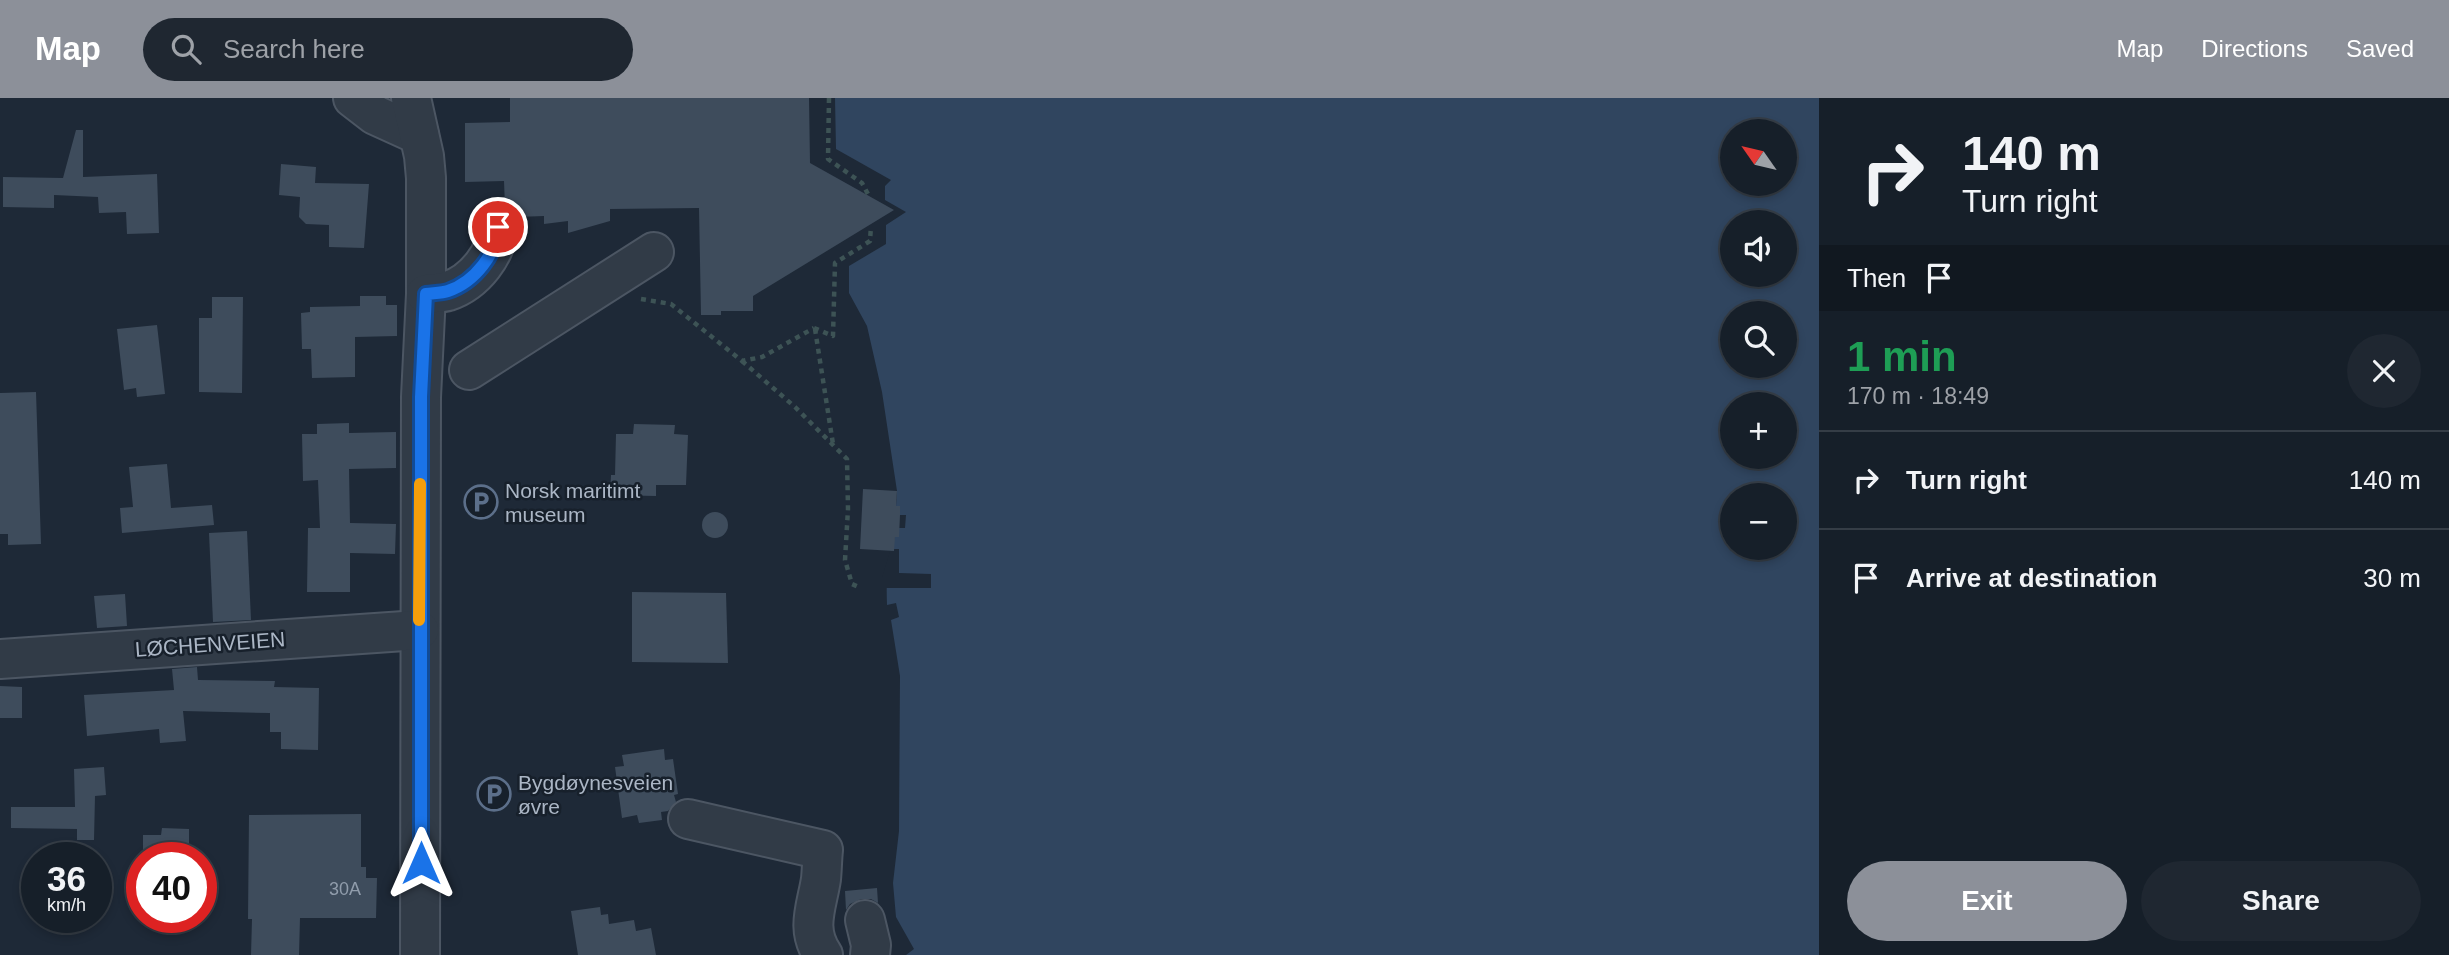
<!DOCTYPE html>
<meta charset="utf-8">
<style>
body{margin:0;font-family:Helvetica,sans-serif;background:#1f2731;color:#f1f3f6;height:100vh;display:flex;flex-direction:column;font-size:26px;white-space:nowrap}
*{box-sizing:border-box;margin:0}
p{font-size:23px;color:#9ea2a8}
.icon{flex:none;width:38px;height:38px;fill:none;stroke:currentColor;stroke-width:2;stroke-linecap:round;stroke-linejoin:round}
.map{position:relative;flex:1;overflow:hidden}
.details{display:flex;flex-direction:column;background:#161f29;width:630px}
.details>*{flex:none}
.banner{background:#161f29;color:#f1f3f6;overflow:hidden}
.needle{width:46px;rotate:304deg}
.buttons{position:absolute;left:1720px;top:21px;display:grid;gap:14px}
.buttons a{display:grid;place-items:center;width:77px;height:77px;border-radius:50%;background:#161f29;box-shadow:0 4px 10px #0003,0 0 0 2px #353d46;font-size:35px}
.speed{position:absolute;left:21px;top:744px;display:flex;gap:14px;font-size:35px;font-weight:700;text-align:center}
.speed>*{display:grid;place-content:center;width:91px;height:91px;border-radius:50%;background:#161f29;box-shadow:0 4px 10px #0003,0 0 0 2px #353d46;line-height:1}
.speed small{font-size:18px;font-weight:400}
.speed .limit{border:10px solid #d22;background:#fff;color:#111}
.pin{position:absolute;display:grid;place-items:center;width:60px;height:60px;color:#fff;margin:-30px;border:4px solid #fff;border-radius:50%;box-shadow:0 2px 7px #0007}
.me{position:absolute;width:77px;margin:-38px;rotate:0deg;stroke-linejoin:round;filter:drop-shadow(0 0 5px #0008)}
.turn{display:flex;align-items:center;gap:24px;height:147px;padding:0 28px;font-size:32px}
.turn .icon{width:91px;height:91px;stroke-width:2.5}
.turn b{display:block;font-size:49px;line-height:60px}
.then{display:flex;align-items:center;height:66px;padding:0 28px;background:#0003;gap:14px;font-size:26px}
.round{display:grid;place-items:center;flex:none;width:74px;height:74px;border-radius:37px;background:#1f2731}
.head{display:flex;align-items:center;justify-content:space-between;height:119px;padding:0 28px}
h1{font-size:42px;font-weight:800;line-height:52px;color:#1e9e55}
.cta{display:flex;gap:14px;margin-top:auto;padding:14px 28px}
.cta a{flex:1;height:80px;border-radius:42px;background:#8c9099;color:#fff;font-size:28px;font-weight:800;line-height:80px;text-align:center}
.cta a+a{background:#1f2731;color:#f1f3f6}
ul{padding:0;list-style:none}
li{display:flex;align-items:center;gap:21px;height:98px;padding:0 28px;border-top:2px solid #353d46}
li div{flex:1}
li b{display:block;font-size:26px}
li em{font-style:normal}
header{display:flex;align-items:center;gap:42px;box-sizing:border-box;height:98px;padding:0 35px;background:#8c9099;color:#fff}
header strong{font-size:33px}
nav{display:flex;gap:38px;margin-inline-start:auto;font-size:24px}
.search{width:490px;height:63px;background:#1f2731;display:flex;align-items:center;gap:18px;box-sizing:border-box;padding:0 24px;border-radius:38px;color:#9ea2a8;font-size:26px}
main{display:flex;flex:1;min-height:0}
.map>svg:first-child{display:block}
.water{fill:#30455f;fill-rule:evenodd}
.pier{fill:#1e2937}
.building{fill:#3e4c5c}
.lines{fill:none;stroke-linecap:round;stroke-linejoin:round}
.minor-casing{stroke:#4c5663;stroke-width:42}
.path{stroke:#3d5355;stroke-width:4.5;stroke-dasharray:5 5;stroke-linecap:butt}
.minor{stroke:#313b47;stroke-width:38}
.route-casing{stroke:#114b97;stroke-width:18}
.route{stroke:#1a73e8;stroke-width:12}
.slow{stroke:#f59e0b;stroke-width:12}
.labels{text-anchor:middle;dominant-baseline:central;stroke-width:5;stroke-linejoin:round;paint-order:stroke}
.number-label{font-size:18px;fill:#909cab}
.poi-label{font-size:21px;fill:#abb6c5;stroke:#17202b;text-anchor:start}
.street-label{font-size:21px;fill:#abb6c5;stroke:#17202b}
</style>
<header>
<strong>Map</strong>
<div class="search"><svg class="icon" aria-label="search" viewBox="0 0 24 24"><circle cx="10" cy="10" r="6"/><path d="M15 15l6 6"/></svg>Search here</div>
<nav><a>Map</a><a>Directions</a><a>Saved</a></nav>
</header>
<main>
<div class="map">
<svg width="1819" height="857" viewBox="0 0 1819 857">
<rect width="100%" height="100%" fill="#1e2937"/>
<!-- water -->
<path class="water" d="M835,0H1819V857H906L914,851L896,819L893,785L899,733L900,578L891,522L899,519L896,505L887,507C886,481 887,453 899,430H905L906,417H899L900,408H896L897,393L882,294L867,228L849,195V168L886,146V127L906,114L885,102V88L891,82L836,51ZM1732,33H1785V86H1732ZM1732,124H1785V177H1732ZM1732,215H1785V268H1732ZM1732,306H1785V359H1732ZM1732,397H1785V450H1732Z"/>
<!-- pier -->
<path class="pier" d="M894,451H899V475L931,476V490H882V480L890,453Z"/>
<!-- building -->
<g class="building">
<path d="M510,0H809L810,65L894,112L753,198V213H721V217H701L699,110L610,111V123L568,135V123L544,126V118L517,119L505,109L504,83L465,84V25L510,24Z"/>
<path d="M76,32H83V79L157,76L159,135L127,136L126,114L99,115L98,99L54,97V110L3,109V79L63,80Z"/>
<path d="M281,66L316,69L315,85L369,86L364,150L329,149V127L306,126L299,119L300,99L279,97Z"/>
<path d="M360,198H386V207H397V238L355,239V279L312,280L311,251H302L301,215L310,214V209L360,208Z"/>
<path d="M212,199H243L242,295L199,294V220H212Z"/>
<path d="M157,227L165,296L137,299L136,290L124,292L117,231Z"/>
<path d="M36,294L41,446L8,447V436H0V295Z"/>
<path d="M349,325V335L396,334V370L349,371L350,425L396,426L395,456L350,455V494H307L308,430H320L318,382L303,383L302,336H317V326Z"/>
<path d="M634,326L675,327L674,336L688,337L686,387H656V398L610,397L611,377H615L616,336H633Z"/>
<path d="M167,366L171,410L212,407L214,427L122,435L120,410L133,409L129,369Z"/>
<path d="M863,391L897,393L896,408H900V417L899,439H895L894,453L860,451Z"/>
<circle cx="715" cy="427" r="13"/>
<path d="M247,433L251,522L213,524L209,435Z"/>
<path d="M632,494L726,495L728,565L632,564Z"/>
<path d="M125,496L127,528L97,530L94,498Z"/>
<path d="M197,569L198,582L275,583L274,589L319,590L318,652L281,651V634H270V615L183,613L186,643L160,645L159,631L87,638L84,597L174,592L172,571Z"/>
<path d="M0,588L22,589V620H0Z"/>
<path d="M664,651L665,662L673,661L678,696L674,697L676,704L668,713L661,714L662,722L639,725L637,717L622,720L615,669L624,668L622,657Z"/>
<path d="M104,669L106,697L95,698L94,742H77V731L11,730V709H75L74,671Z"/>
<path d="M361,716V769H366V780H377L376,820H300L299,857H251L252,821H248L249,717Z"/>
<path d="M162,730L189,731V760H143V737H161Z"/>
<path d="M877,790L878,805L871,801H861L850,806L846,812L845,793Z"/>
<path d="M600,809L601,817L608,816L609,826L634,822L636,833L651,830L656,857H578L571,813Z"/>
</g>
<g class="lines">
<defs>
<g id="minor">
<path d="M353,0L375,17L419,37"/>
<path d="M411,0L424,58L426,80V196L421,299L420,857"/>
<path d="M426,196C433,195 441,195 448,193C475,184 497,155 498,129"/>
<path d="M469,272L654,154"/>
<path d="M0,561L419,532"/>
<path d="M688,721L823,752C822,761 822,771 821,781C817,808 805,831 823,857"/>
<path d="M865,822L871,847L870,857"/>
</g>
</defs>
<!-- minor casing -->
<use href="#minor" class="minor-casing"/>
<!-- path -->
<g class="path">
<path d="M829,0L828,61L862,85L869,98"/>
<path d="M641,201L671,206L742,263L762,259L814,230"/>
<path d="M814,230L833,238L835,165L870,143L871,128"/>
<path d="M815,231L833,346"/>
<path d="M742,263L795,309L847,361L848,411L845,462L852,486L861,490"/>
</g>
<!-- minor -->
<use href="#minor" class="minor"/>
</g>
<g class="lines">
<defs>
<path id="route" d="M421,765V299L426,196C433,195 442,195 448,193C475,184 497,155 498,129"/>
</defs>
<!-- route casing -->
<use href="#route" class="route-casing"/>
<!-- route -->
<use href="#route" class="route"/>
<!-- slow -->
<path class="slow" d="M419,522L420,386"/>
</g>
<!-- icons -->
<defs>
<symbol id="parking-ring" viewBox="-11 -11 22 22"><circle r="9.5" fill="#17202b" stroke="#5c6f8a" stroke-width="1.5"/><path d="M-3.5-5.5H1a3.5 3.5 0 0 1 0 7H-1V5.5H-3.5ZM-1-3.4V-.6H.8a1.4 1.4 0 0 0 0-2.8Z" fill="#5c6f8a"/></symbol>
</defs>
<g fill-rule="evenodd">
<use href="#parking-ring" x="462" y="385" width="38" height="38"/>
<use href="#parking-ring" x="475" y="677" width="38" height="38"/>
</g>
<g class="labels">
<!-- number labels -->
<g class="number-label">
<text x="345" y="791">30A</text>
</g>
<!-- poi labels -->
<g class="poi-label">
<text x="505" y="392">Norsk maritimt<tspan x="505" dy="24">museum</tspan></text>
<text x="518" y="684">Bygdøynesveien<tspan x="518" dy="24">øvre</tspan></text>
</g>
<!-- street labels -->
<g class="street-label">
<text transform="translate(210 546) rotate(-4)">LØCHENVEIEN</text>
</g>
</g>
</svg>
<div class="buttons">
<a><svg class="needle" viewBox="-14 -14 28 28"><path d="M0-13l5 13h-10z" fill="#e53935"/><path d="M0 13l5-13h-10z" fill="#9ea2a8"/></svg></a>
<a><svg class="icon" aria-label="sound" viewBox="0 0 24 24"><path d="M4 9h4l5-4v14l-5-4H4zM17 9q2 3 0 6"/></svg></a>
<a><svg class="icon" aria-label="search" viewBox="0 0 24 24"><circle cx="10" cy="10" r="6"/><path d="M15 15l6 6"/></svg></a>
<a>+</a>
<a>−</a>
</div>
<div class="speed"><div>36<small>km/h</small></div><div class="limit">40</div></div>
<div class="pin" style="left:498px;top:129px;background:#d93025"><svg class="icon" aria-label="arrive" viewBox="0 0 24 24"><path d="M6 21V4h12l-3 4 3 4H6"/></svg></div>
<svg class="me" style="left:421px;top:765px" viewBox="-20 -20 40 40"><path d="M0-17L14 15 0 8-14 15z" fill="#1a73e8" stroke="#fff" stroke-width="4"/></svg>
</div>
<section class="details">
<div class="banner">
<div class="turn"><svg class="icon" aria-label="right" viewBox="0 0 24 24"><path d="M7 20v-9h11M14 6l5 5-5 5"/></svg><div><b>140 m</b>Turn right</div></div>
<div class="then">Then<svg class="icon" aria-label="arrive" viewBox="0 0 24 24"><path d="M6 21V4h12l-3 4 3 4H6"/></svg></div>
</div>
<div class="head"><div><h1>1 min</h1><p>170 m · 18:49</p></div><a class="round"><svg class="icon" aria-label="close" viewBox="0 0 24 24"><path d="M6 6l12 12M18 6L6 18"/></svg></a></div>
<ul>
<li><svg class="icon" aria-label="right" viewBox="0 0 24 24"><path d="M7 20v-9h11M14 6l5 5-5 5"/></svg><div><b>Turn right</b></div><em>140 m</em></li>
<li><svg class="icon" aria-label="arrive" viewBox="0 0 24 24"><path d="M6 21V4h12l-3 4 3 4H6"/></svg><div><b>Arrive at destination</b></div><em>30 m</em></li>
</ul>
<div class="cta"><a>Exit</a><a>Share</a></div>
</section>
</main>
